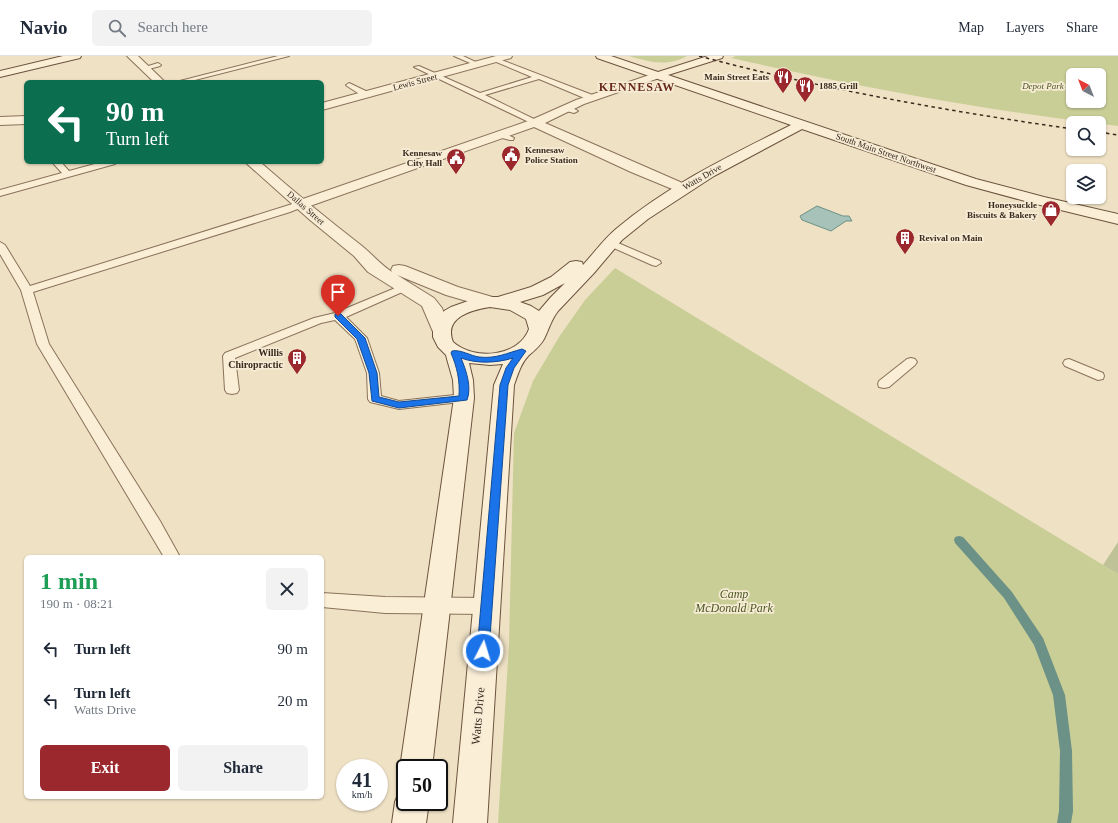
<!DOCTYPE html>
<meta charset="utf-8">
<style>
body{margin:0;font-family:"Times New Roman",serif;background:#f2f2f3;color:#1f2937;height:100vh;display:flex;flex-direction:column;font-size:15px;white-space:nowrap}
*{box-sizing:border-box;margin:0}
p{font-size:13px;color:#747a83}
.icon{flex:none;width:22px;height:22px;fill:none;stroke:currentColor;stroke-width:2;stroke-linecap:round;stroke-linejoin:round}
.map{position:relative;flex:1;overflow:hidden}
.drawer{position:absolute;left:24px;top:499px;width:300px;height:244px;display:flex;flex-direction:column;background:#fff;border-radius:6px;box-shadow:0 1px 3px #0004}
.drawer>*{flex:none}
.banner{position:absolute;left:24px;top:24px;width:300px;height:84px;border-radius:6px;box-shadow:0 1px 3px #0004;background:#0b6e4f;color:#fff;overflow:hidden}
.needle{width:26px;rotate:318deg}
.buttons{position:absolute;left:1066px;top:12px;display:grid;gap:8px}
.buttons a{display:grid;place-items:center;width:40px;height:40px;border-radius:6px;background:#fff;box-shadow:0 1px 3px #0004;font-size:20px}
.speed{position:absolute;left:336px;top:703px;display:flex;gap:8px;font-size:20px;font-weight:700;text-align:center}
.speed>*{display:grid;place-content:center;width:52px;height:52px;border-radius:50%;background:#fff;box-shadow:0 1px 3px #0004;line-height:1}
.speed small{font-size:10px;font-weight:400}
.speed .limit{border:2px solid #111;border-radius:6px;background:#fff;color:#111}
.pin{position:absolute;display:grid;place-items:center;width:34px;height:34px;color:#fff;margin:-41px -17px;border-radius:50% 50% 50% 0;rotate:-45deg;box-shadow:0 0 4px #0007}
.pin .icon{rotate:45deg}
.me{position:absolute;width:44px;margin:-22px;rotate:5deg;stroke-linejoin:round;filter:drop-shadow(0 0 3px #0008)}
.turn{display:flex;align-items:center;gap:14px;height:84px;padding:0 16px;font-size:18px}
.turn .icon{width:52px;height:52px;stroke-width:2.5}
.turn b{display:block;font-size:28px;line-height:34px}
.round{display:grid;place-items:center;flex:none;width:42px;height:42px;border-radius:6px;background:#f2f2f3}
.overview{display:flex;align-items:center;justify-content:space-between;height:68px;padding:0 16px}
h1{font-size:24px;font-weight:800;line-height:30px;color:#1e9e55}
.primary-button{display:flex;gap:8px;margin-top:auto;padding:8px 16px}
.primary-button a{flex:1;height:46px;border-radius:6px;background:#9b282d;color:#fff;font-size:16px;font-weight:800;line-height:46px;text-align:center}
.primary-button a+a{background:#f2f2f3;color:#1f2937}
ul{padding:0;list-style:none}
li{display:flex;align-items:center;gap:12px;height:52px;padding:0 16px}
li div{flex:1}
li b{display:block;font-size:15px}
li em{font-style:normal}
header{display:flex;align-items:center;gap:24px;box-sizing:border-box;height:56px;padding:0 20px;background:#fff;border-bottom:1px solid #e0e1e3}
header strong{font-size:19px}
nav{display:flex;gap:22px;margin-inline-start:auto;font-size:14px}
.search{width:280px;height:36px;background:#f2f2f3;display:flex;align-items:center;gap:10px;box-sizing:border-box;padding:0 14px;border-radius:6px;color:#747a83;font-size:15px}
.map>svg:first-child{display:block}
.green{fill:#c9ce97;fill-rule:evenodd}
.cemetery{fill:#bfc297}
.water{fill:#a6c2b9;stroke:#6c9186}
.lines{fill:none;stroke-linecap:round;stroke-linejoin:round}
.stream{fill:#6c9186;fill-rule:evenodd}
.service-casing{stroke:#8a725a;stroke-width:2}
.minor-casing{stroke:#8a725a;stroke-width:2}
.tertiary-casing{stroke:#8a725a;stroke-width:2}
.secondary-casing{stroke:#6c533d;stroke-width:2}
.service{fill:#faeed7;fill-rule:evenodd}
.minor{fill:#faeed7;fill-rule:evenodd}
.tertiary{fill:#faeed7;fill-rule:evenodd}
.secondary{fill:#faeed7;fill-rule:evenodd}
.rail{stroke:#3a2b1e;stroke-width:1.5;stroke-dasharray:3.5 3.5;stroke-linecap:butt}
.route{fill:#1a73e8;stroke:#114b97}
.labels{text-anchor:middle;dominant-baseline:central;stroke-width:3.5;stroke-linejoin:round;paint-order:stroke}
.far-poi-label{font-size:9px;font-weight:bold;fill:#3a2b1e;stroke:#f6ebd4;text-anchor:end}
.far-street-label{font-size:9px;fill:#3a2b1e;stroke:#f6ebd4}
.far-park-label{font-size:9px;font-style:italic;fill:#4c5724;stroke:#f6ebd4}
.poi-label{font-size:10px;font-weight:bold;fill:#3a2b1e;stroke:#f6ebd4;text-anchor:end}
.far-district-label{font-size:12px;font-weight:bold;letter-spacing:1px;fill:#68291c;stroke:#f6ebd4}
.near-park-label{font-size:12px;font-style:italic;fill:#4c5724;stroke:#f6ebd4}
.near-street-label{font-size:12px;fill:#3a2b1e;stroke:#f6ebd4}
</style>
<header>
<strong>Navio</strong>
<div class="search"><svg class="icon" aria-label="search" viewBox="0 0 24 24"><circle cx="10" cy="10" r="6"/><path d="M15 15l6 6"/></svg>Search here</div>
<nav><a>Map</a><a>Layers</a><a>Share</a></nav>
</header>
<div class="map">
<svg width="1118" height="767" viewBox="0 0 1118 767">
<rect width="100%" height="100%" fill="#efe1c4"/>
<!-- green -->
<g class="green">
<path d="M629,0H687C667,11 649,6 629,0Z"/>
<path d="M736,0H1118V70C989,55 859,31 731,2ZM1073,19H1099V45H1073Z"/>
<path d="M615,212L1118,518V767H498L509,588L514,377L533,325L559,281L585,244Z"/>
</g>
<!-- cemetery -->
<path class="cemetery" d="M1118,486V518L1103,509Z"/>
<!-- water -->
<path class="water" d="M817,150L843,160H849L852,165H846L831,175L802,164L800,160Z"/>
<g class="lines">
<!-- stream -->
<path class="stream" d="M959,480L963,481L1012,536L1043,582L1065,639L1072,695L1073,755L1071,767H1057L1059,755L1060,695L1053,639L1034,589L1004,542L955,487L954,484L955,481Z"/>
<defs>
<g id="service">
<path d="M278,0H289L187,26H176Z"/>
<path d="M454,0H463L482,9L477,10Z"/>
<path d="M496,2L595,40L596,42L592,44H589L539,23L485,39L538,65L539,67L535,69L414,11L419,10L480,37L532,21L494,5V3Z"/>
<path d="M158,7L161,9L160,10L145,14L142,12Z"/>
<path d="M349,27L370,37L371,39L367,41H364L347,30L346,29Z"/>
<path d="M563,50H569L578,55L574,57L563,54Z"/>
<path d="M498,77H504L514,82L513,84H510L498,81Z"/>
<path d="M52,106H61L69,115L102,106H116L115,108L0,140V134L62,117Z"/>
<path d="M302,145L305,146L307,148L305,150L290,156L33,236L49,288L160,465L180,501H164L37,288L21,234L0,198V186L5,189L30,230Z"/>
<path d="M611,184L660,205L661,207L656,210L652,209L607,189L606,187L607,185Z"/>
<path d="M405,228L409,229L410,231L409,233L346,261L367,282L379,317L381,340L399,345L464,338L469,339L471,342L469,345L399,353L370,346L368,343L367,317L355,283L335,264L321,267L235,302L239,334L237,337L232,338L227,337L225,334L223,300L225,297L314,262L335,257Z"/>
<path d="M911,302L915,303L917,306L915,309L889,331L884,332L879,331L878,328L879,325L907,303Z"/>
<path d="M1069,303L1103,317L1104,320L1103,323L1098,324L1065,310L1063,307L1065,304Z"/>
<path d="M322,537L385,541L487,542L493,545L496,550L493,555L487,558L385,557L322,551Z"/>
</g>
<g id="minor">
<path d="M496,0H512L511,2L322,54V47Z"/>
<path d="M658,16L663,19L662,21L584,48L545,67L687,129L689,132L687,135L682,136L677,135L631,116L534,71L307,151L302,152L297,151L295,148L297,145L531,64L576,44Z"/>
<path d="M26,60V68L0,69V61Z"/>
</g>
<g id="tertiary">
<path d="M127,0H138L165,26H154Z"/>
<path d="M245,106H260C293,135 327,163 362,190C373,199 380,208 392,216L391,214L393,210L399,209L405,210L458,231L496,242L499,246L496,250L490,251L484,250L446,239L397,219L434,242L442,252L450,274L448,278L441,280L434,278L422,250L368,216L354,200L310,164Z"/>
</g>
<g id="secondary">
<path d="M63,0H81L80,2L0,21V15Z"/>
<path d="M596,0H611L658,16L708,0H723L722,2L668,19L976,123L1044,141L1118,158V168L1036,148L966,129L802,73L714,120L648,163L622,184L594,217L558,255C551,264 549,273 544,283C540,290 535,294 529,299C521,307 518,318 514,329L487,767H453L494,329L503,308L490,309L469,307L473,324L474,342L432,712H405V724L400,712L454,342L453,324L447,303L446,299L438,291L433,281V272L436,265L444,255L451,251L468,245L490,241H498L531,231L551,221L570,206L576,205L582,206L583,209C594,197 604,183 616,173C668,129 731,99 791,69L597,2ZM565,227L551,241L539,255L531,250L520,246L543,239ZM490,251L510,254L526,263L529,273C519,301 474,305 453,286C443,261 472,254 490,251Z"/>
<path d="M405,732V746H429L426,767H392L395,746L400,734Z"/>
</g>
</defs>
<!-- service casing -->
<use href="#service" class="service-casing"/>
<!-- minor casing -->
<use href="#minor" class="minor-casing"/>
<!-- tertiary casing -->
<use href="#tertiary" class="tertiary-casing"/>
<!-- secondary casing -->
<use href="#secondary" class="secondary-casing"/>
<!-- service -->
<use href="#service" class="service"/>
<!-- minor -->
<use href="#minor" class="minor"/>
<!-- tertiary -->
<use href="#tertiary" class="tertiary"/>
<!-- secondary -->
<use href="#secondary" class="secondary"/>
<!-- rail -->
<g class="rail">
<path d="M699,0C822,33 947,55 1073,73"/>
<path d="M1099,76L1118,79"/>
</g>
</g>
<!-- route -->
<path class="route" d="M338,257L341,258L365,282L377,317L379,341L399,346L459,340C460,324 457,311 451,297L452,295C460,293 471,300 479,301C496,303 507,297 522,293L526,295L514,312L508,329L489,595L488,599L483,601L479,599L477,595L500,329L506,312L513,302C497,307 477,308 461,302C466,314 472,331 467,344L399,352L372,345L369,317L357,283L335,261V258Z"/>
<!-- icons -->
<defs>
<symbol id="restaurant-pin" viewBox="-11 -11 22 30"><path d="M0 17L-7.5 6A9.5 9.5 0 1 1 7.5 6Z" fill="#9b282d" stroke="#f6ebd4"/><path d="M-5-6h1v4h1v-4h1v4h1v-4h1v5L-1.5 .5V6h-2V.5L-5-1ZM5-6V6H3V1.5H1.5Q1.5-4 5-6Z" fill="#fff"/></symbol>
<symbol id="civic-pin" viewBox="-11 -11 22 30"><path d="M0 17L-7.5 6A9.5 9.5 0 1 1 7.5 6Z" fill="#9b282d" stroke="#f6ebd4"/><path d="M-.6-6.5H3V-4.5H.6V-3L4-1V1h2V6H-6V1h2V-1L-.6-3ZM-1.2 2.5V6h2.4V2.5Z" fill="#fff"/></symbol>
<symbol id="shop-pin" viewBox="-11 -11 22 30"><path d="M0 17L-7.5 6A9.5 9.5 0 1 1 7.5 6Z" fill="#9b282d" stroke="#f6ebd4"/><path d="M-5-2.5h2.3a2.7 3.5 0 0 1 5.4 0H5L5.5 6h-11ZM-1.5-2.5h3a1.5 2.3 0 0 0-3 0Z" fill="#fff"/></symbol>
<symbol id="building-pin" viewBox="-11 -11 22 30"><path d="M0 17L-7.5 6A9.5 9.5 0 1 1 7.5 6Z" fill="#9b282d" stroke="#f6ebd4"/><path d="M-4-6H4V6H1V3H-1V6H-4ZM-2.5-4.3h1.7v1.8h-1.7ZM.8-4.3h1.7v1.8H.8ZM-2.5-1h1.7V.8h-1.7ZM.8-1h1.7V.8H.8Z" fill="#fff"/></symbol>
</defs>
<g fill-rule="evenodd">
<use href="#restaurant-pin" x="772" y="10" width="22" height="30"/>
<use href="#restaurant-pin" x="794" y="19" width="22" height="30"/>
<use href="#civic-pin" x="500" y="88" width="22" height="30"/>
<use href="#civic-pin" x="445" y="91" width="22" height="30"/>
<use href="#shop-pin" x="1040" y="143" width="22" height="30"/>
<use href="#building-pin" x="894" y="171" width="22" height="30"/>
<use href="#building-pin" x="286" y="291" width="22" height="30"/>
</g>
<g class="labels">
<!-- far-poi labels -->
<g class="far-poi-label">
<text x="769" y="21">Main Street Eats</text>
<text x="819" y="30" text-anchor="start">1885 Grill</text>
<text x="525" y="94" text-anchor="start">Kennesaw<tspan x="525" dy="10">Police Station</tspan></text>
<text x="442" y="97">Kennesaw<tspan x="442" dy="10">City Hall</tspan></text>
<text x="1037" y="149">Honeysuckle<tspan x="1037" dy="10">Biscuits &amp; Bakery</tspan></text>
<text x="919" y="182" text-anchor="start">Revival on Main</text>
</g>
<!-- far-street labels -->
<g class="far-street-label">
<text transform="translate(415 26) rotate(-15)">Lewis Street</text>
<text transform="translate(886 97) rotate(19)">South Main Street Northwest</text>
<text transform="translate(702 121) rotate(-30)">Watts Drive</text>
<text transform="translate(306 152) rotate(41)">Dallas Street</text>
</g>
<!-- far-park labels -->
<g class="far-park-label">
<text x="1043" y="30">Depot Park</text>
</g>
<!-- poi labels -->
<g class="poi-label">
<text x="283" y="296">Willis<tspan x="283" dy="12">Chiropractic</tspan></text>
</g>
<!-- far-district labels -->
<g class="far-district-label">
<text x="637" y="31">KENNESAW</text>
</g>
<!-- near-park labels -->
<g class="near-park-label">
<text x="734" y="538">Camp<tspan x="734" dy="14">McDonald Park</tspan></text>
</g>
<!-- near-street labels -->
<g class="near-street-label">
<text transform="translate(478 660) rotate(-85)">Watts Drive</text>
</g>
</g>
</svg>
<div class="buttons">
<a><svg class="needle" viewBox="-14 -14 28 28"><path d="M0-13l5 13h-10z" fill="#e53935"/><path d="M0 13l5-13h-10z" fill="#747a83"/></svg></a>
<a><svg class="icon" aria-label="search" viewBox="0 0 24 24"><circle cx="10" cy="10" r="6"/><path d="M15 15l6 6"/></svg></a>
<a><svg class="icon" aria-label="layers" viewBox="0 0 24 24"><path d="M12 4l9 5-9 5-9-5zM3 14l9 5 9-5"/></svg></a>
</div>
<div class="speed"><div>41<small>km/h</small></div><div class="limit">50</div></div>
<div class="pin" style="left:338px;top:260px;background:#d93025"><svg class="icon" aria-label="arrive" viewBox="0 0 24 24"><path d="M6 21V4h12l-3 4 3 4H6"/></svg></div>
<svg class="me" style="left:483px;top:595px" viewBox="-20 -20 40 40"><circle r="17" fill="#1a73e8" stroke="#fff" stroke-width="3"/><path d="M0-11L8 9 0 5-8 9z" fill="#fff"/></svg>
<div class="banner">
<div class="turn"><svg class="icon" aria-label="left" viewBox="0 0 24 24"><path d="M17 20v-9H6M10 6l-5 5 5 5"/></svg><div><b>90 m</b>Turn left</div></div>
</div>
<section class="drawer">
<div class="overview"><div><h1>1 min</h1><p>190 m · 08:21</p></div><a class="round"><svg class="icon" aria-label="close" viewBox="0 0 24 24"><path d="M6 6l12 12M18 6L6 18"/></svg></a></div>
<ul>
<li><svg class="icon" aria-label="left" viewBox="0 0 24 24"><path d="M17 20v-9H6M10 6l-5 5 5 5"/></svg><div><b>Turn left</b></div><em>90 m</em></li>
<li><svg class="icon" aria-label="left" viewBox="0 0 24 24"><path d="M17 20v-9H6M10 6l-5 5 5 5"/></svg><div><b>Turn left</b><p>Watts Drive</p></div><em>20 m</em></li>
</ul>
<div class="primary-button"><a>Exit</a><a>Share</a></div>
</section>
</div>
